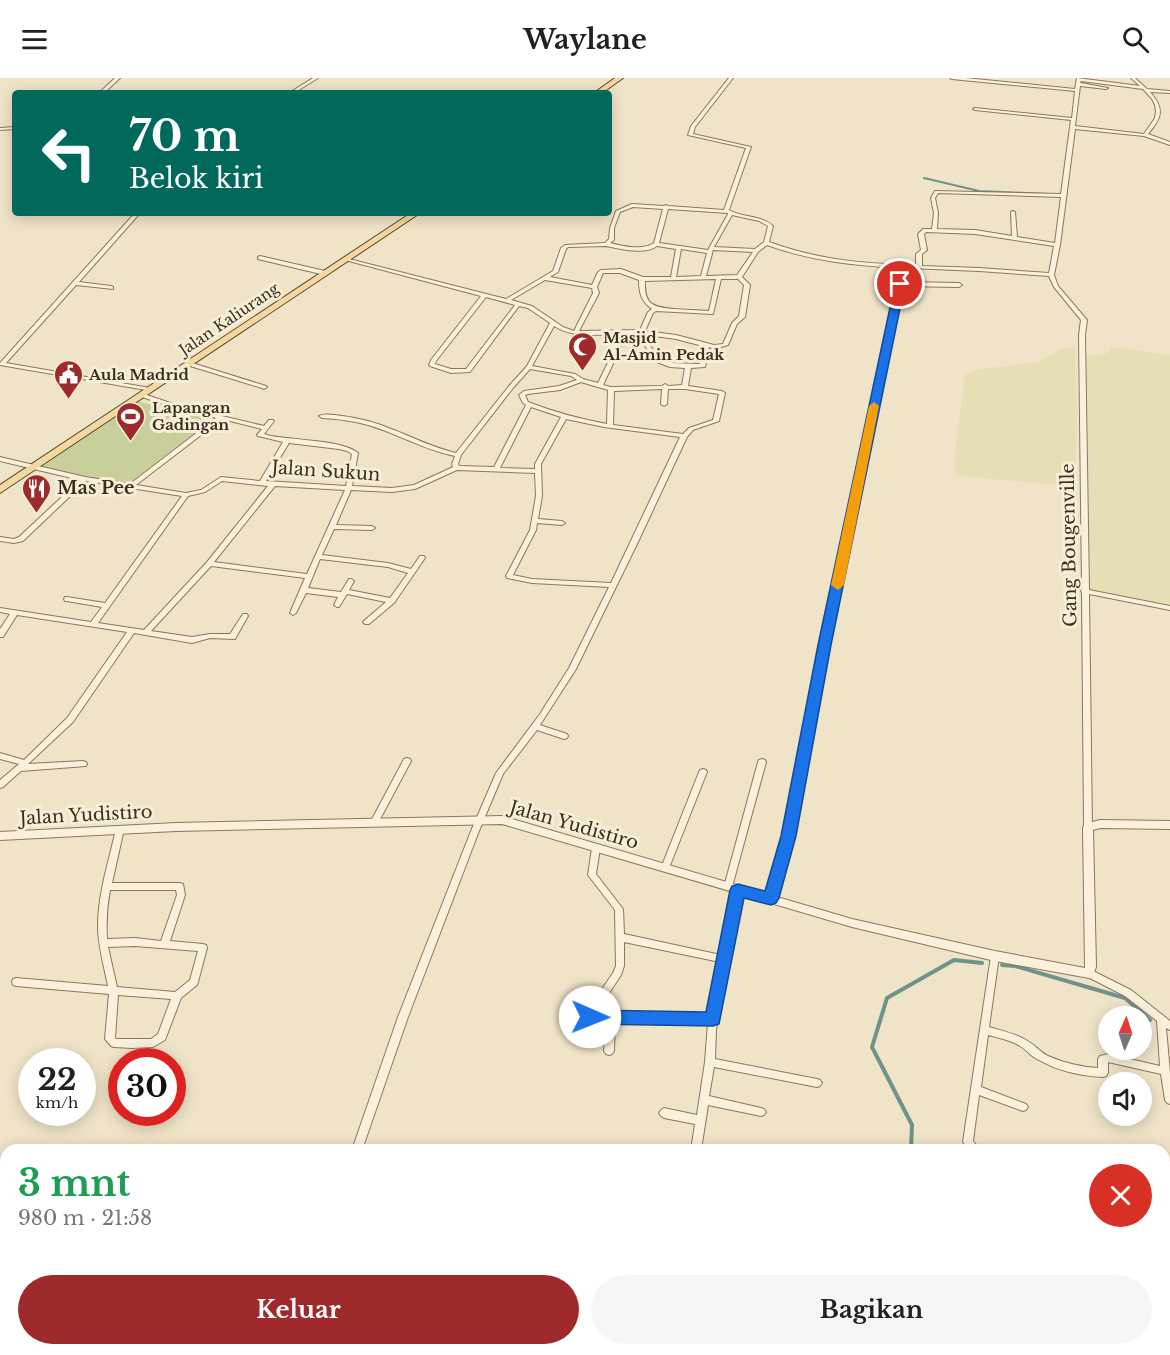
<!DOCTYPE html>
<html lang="id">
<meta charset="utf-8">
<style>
body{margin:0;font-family:"Libre Baskerville",serif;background:#f6f6f6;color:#202124;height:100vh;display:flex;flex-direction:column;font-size:22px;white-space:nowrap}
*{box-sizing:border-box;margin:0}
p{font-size:20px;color:#757577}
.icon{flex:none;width:33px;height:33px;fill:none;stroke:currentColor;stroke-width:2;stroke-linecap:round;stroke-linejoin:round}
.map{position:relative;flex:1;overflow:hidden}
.panel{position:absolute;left:0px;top:1066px;width:1170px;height:212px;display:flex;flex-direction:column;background:#fff;border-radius:18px 18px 0 0;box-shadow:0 3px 15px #0003}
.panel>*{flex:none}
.top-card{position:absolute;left:12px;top:12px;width:600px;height:126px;border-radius:6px;box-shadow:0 3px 15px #0003;background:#00695c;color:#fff;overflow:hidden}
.needle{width:39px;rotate:3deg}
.tools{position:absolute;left:1098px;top:928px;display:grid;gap:12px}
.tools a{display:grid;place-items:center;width:54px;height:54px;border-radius:50%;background:#fff;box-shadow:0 3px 15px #0003;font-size:30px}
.speed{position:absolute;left:18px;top:970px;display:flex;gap:12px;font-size:30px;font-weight:700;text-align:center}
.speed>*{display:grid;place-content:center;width:78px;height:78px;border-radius:50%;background:#fff;box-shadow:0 3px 15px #0003;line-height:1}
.speed small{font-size:15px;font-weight:400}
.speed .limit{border:9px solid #d22;background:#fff;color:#111}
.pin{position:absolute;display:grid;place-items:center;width:51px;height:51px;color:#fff;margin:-26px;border:3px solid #fff;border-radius:50%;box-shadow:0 2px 6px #0007}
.me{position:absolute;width:66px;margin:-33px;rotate:91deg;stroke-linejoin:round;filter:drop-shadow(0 0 4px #0008)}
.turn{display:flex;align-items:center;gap:21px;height:126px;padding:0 18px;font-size:27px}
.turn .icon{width:78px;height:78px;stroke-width:2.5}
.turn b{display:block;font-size:42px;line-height:51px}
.round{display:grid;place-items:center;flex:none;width:63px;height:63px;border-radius:32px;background:#f6f6f6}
.head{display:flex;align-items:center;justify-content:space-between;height:102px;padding:0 18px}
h1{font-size:36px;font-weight:700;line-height:45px;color:#1e9e55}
.cta{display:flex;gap:12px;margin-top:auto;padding:12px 18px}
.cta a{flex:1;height:69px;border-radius:36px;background:#9e2a2b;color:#fff;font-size:24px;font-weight:700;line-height:69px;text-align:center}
.cta a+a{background:#f6f6f6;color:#202124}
header{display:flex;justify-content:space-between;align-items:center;height:78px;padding:0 18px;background:#fff;font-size:27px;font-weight:700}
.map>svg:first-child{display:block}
.farmland{fill:#e6deb5}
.green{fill:#c9cf9b}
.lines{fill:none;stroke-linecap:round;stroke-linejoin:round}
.stream-far1{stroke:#6f938a;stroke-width:2}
.stream{stroke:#6f938a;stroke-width:4}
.minor-casing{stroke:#8d765c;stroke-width:2}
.tertiary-casing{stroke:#8d765c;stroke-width:2}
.primary-casing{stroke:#5b4430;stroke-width:2}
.minor{fill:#faf1dc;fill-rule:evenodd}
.tertiary{fill:#faf1dc;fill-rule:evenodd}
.primary{fill:#f3d9a0;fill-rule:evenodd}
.route{fill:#1a73e8;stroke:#114b97;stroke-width:1.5}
.slow{fill:#f59e0b}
.labels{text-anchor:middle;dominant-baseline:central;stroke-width:6;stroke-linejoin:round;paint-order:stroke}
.far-street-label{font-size:15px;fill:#3d2e20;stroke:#f7eed8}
.far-poi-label{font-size:15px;font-weight:bold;fill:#3d2e20;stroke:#f7eed8;text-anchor:start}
.street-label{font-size:18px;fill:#3d2e20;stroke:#f7eed8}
.poi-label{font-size:18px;font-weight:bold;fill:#3d2e20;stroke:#f7eed8;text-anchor:start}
</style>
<header><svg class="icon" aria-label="menu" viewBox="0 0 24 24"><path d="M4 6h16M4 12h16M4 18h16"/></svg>Waylane<svg class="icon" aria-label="search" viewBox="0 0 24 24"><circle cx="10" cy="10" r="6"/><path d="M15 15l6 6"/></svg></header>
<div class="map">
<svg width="1170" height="1277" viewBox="0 0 1170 1277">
<rect width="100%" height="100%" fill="#f0e4c8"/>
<!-- farmland -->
<g class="farmland">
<path d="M1065,269L1075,271L1077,337L1075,402L1061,407L957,398L953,390L965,297L975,292L1038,284Z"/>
<path d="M1112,269L1170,277V527L1090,512L1086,278L1108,275Z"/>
</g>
<!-- green -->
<path class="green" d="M137,323L212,342L128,406L39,390Z"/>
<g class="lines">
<!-- stream-far1 -->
<path class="stream-far1" d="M924,100L979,113L1049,116"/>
<!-- stream -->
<g class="stream">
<path d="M1002,887L1015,888L1125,920L1150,942"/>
<path d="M911,1072L912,1047L872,969L887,920L954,882L982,885"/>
<path d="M844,1277L847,1272"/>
</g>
<defs>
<g id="minor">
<path d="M115,0H120L104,15H99Z"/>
<path d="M313,0H318L294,15H289Z"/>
<path d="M729,0H733L695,49L693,56L751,69L729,132C743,140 761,137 773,148L769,164C818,182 865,186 916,187V176L921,172L918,156L923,151H932L934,135L931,120L935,113L1061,116L1071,42L975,32L973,31L975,30L1072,40L1075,13L952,1L950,0H965L1075,11L1077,0L1140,8L1131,0H1135L1147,11L1170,13V15L1150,14C1165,31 1162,40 1148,56L1170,64V67L1144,58L1075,51L1060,167L1054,197L1058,208L1087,242L1085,257L1089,512L1170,528V532L1089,516L1092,749L1091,751L1088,752L1085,751L1084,749L1082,515L1081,513L1082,511L1079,257L1081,242L1054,209L1049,198L979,193L910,190L905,194L902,204L959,205L962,207L959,209L901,208L850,465L828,567L801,717L788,779L775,821L774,823L771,825L768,823L767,821L780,779L793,717L820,567L844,465L897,199L901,192L904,190C856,188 811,183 767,167L758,174L742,199L750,207L745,239L737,246L728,267L714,271L709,269L705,289L691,290L688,308L722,313L725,315L719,343L693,352L687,359L638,464L576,591L540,647L567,656L568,658L567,660L564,661L537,652L503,696L479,753L408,939L362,1072H352L398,939L471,753L496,695L540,636L569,590L609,509L532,505L507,500L506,498L530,452L536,418L535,395L457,392L415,411L392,414L351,412L336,447L372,448L375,450L372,452L334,451L322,477L388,485L411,491L420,478H424L425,480L394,525L369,546H365L363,544L365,542L386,524L347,516L339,529H337L334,527L338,519L306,515L296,535L293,537L290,535L305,500L211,488L151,553L192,559L210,556H230L243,536H247L248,538L235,561L210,560L192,565L134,555L73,644L28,686L83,683L86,684L87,686L86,688L21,693L3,709L0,710V702L19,686L0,681V675L24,682L67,640L127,554L17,537L3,559H0V551L10,536L0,534V530L91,544L102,529L67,523H65L64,521L65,519H67L105,525L182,418L86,403L23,463L14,465L0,463V459L14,461L19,459L80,402L0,383V379L85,399L130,406L216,340L175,330L139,318V316L141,315L179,328L264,348L269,342H273L274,343L264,356L271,358C292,362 343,362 358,375L352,408L392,410L414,407L453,389L452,386L455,378C429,373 407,361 383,352C363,344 343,341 322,340L319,338C325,335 334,337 342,338C358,340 375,344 391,351C413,359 433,370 456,375L509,308L527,288L550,245L528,230L519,228L470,294L451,295L430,288L429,287L431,282L481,218L345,182V180L506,221L553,193L561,170L565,167L605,165L609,161L610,150L616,133L632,126L664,128L666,127L668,128L724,132L746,70L688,57L691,48ZM1081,3L1143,11L1152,21L1155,27L1156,33L1155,40L1144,56L1075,48L1080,8L1106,11L1108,10L1080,5ZM938,115L1061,119L1055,165L1017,159L1015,134L1013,133L1011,134L1012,158L975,152L937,151L938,135L935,120ZM633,129L663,131L654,165C643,173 622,168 610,165L614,162V150L620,134ZM668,131L728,135V136L708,172L659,165ZM732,137L759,143L768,148L764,164L755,171L714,169ZM926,154L975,156L1054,168L1049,195L979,190L922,188V176L927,172L924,156ZM606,168C620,171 645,177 657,168L676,171L671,199H643L621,191L601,192L598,194L592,207L550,199L558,194L566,171L568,169ZM681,171L707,175L701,198L676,199ZM713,172L753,174L737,197L706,198ZM603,195H620L639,202C639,215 641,223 652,231L648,234L640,252L579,253L599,215L597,209ZM716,201L709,233C697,232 686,232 674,231C653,229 644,227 645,203ZM721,201H738L744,207L739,238L732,245L723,266L714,267L676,257L645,253L653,235L656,233L713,236ZM545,202L592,210L593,215L574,253L563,249L532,228L511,222ZM486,219L515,227L466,291H451L435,286L436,283ZM554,248C574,261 599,256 622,256L598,305L583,301L575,296L532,288ZM627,256H634L643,264L654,283L670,289L685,290L682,307L668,308L665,306L662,308L611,309L603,307ZM640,256L676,261L703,268L700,286L671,285L658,281L647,262ZM530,291L571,298L577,302L559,308L524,313L519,317L523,325L526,327L494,389L459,388L458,386L461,377L513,310ZM581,304L608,312L607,346C580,341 554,334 528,324L525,317L528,316L560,312ZM662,311L661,326L664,328L667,326L668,311H685L719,316L713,342L689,350L683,356L613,347L614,313ZM531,329L561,339L535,386V391L500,390ZM222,341L262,351L257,357L258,358L283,364L260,403L221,399L201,412L186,415L136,407ZM566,341L604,349L680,359L611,505L532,501L513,497L536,452L537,445L562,447L565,445L562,443L538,441L542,418L541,386ZM289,365L339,371L347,373L352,376L346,408L266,403ZM222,403L268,408L207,484L144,552L98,545L188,418L205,414ZM275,408L345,412L307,496L214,484ZM320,481L388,489L408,495L390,520L349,512L354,503L351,501H349L341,514L308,510Z"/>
<path d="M15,49V51L0,52V50Z"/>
<path d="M135,135H140L79,204L111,208L113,209V211L76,207L6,285L150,310L152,311V313L0,287V285Z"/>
<path d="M260,178L325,193L328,195L325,197L258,181V179Z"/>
<path d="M189,284L266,308L267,309L264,311L262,310L187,287V285Z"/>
<path d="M407,680L410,681L411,683L377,747L374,748L371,747L370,745L371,743L404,681Z"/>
<path d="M762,681L765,682L766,684L732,809L731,811L728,812L725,811L724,809L758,684L759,682Z"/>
<path d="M703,691L706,692L707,694L669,790L668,792L665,793L662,792L661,790L699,694L700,692Z"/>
<path d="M120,748L123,749L124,751L112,805H180L183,806L185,817L170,863L203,866L206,867L207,870L198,904L197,907L181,920L165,962L153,969L132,970L114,969L111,968L105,961L109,916L16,908L13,907L12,904L13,901L16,900L108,908C104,888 98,868 98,848C98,815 109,783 116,751L117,749ZM110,812H176L177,817L161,863L135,860L107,861C106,845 107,828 110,812ZM135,868L198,873L190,902L175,914L117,909L108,869ZM118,917L171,921L158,956L151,961H116L115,960Z"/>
<path d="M596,767L599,768L600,770L596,796L623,831L624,856L721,877L734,812L735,810L738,809L741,810L742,812L716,952L715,981L817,1001L820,1002L822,1005L820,1008L817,1009L714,989L709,1018L761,1030L764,1031L766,1034L764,1037L761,1038L708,1027L701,1072H691L695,1046L664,1040L661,1038L659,1035L661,1032L664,1030L697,1037L705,984L708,945L615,943L614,973L612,976L609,977L606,976L604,973L606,943H590L587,942L585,939L587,933L613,895L616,888L615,832L588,797L592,770L593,768ZM624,864L720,884L709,937L596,935L621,897L624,888Z"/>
<path d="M995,874L998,875L999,878L989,949C1002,953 1018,956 1029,964C1036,968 1040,974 1048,978C1064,985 1081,989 1098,990V981L1100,978L1108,976L1160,988L1157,943L1125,918L1086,898L1085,895L1086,892L1089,891L1131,912L1170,943V952L1166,950L1170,995V1026L1167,1025L1165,1022L1161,996L1108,984V995L1106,998L1103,999C1081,998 1058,993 1039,982C1031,979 1027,972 1020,968C1010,962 999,960 988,957L981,1009L1026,1026L1028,1029L1026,1032L1023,1033L979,1017L973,1063L980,1072H969L963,1064L991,878L992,875Z"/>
<path d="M1164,1129L1170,1130V1140L1164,1139Z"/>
<path d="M1164,1169L1170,1170V1180L1164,1179Z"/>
<path d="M1164,1208L1170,1210V1220L1164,1218Z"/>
<path d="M287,1272H297L296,1277H286Z"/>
<path d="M998,1272H1015L1018,1273L1019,1277H1002L999,1276Z"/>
<rect x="1057" y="1272" width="10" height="5"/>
</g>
<path id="tertiary" d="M502,738L852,841L995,873L1085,890L1083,749L1085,746L1100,742L1170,743V751L1100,750L1093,752L1096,889L1093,898L1089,900L995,883L852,849L502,746L176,753L0,762V754L176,745Z"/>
<g id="primary">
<path d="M615,0H623L602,15H594Z"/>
<path d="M411,135H420L0,415V407Z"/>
</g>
</defs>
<!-- minor casing -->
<use href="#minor" class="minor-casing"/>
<!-- tertiary casing -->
<use href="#tertiary" class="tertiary-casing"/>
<!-- primary casing -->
<use href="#primary" class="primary-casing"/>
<!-- minor -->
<use href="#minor" class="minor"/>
<!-- tertiary -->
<use href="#tertiary" class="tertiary"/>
<!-- primary -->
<use href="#primary" class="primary"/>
</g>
<!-- route -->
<path class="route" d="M900,203L905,206L831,567L796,758L779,820L776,825L771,827L744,820L719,946L713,948L590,946L584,944L582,939L584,934L590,932L706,934L730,812L732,808L738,806L765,813L781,758L818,567L895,206Z"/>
<!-- slow -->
<path class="slow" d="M874,324L879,328L844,507L838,512L831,507L869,328Z"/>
<!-- icons -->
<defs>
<symbol id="mosque-pin" viewBox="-11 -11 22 30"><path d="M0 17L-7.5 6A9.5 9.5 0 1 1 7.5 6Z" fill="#9e2a2b" stroke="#f7eed8"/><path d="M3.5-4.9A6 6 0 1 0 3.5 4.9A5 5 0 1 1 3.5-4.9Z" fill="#fff"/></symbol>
<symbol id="civic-pin" viewBox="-11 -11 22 30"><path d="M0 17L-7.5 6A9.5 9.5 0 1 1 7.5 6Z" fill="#9e2a2b" stroke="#f7eed8"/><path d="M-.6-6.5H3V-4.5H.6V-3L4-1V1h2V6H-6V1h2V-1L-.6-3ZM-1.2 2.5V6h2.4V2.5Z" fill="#fff"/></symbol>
<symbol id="stadium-pin" viewBox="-11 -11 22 30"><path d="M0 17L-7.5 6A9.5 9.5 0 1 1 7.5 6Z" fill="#9e2a2b" stroke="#f7eed8"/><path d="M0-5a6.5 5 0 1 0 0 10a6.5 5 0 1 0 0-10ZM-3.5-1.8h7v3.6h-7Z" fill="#fff"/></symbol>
<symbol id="restaurant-pin" viewBox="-11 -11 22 30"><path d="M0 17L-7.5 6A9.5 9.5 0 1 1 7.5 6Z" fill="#9e2a2b" stroke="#f7eed8"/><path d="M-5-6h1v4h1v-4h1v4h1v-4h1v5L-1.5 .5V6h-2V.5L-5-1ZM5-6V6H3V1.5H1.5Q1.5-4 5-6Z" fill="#fff"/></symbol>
</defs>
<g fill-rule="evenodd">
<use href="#mosque-pin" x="566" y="252" width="33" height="45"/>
<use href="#civic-pin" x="52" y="280" width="33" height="45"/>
<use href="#stadium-pin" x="114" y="322" width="33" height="45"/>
<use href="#restaurant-pin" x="20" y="394" width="33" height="45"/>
</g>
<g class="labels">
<!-- far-street labels -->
<g class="far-street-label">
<text transform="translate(229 241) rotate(-34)">Jalan Kaliurang</text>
</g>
<!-- far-poi labels -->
<g class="far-poi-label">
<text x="603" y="259">Masjid<tspan x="603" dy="17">Al-Amin Pedak</tspan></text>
<text x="89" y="296">Aula Madrid</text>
<text x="152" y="329">Lapangan<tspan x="152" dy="17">Gadingan</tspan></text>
</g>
<!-- street labels -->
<g class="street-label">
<text transform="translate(326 393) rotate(4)">Jalan Sukun</text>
<text transform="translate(1069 467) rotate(-91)">Gang Bougenville</text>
<text transform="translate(86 737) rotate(-3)">Jalan Yudistiro</text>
<text transform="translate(574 747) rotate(16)">Jalan Yudistiro</text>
</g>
<!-- poi labels -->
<g class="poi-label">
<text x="57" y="410">Mas Pee</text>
</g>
</g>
</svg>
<div class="tools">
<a><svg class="needle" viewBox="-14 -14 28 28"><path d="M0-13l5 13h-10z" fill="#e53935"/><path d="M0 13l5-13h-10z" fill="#757577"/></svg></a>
<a><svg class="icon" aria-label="sound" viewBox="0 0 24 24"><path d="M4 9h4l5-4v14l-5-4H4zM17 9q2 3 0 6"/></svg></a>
</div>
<div class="speed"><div>22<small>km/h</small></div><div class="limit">30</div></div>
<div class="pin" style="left:900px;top:206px;background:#d93025"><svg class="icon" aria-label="arrive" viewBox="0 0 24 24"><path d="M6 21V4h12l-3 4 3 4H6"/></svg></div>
<svg class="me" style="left:590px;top:939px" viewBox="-20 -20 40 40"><circle r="19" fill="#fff"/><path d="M0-13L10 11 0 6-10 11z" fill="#1a73e8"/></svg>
<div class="top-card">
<div class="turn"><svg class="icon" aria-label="left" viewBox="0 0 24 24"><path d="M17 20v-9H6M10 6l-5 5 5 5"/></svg><div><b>70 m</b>Belok kiri</div></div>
</div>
<section class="panel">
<div class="head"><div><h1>3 mnt</h1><p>980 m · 21:58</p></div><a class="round" style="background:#d93025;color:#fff"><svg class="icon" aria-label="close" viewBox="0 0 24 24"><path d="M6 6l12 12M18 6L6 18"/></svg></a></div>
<div class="cta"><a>Keluar</a><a>Bagikan</a></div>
</section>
</div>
